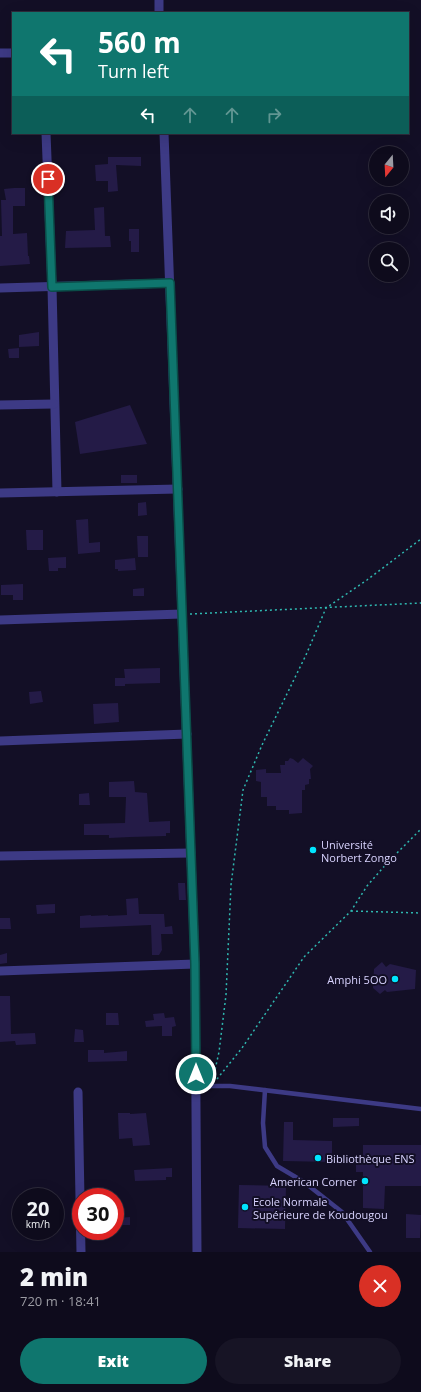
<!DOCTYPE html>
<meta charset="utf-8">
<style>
body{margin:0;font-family:"Open Sans",sans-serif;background:#171425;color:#f1f3f6;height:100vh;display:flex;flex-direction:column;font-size:15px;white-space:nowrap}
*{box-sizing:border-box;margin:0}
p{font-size:13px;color:#9b9ba3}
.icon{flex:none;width:22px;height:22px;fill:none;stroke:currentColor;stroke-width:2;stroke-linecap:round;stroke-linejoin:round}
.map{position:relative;height:1252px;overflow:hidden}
.details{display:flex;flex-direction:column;background:#0e0b1c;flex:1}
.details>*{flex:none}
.top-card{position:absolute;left:12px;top:12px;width:397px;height:122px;border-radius:0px;box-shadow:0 4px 16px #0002,0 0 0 1px #2e2b3b;background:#0f766e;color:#fff;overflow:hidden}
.needle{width:26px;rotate:198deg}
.controls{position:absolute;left:369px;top:146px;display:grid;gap:8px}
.controls a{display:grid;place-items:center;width:40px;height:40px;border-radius:50%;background:#0e0b1c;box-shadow:0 4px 16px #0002,0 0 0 1px #2e2b3b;font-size:20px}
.speed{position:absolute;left:12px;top:1188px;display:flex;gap:8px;font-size:20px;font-weight:700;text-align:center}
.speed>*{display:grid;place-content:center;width:52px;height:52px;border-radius:50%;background:#0e0b1c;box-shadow:0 4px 16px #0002,0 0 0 1px #2e2b3b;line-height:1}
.speed small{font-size:10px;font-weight:400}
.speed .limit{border:6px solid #d22;background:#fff;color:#111}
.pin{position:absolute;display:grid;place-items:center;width:34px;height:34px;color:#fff;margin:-17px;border:2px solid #fff;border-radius:50%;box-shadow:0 1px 4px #0007}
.me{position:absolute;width:44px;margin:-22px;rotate:0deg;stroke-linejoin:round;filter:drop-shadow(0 0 3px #0008)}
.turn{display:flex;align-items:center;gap:14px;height:84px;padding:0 20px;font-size:18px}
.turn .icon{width:52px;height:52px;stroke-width:2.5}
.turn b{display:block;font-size:28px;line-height:34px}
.lanes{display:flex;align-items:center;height:38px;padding:0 20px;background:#0003;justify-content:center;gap:20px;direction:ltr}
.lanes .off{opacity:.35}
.round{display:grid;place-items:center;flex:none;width:42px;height:42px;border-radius:21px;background:#171425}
.head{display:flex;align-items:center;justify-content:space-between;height:68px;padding:0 20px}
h1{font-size:24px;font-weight:800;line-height:30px}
.cta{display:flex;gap:8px;margin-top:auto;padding:8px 20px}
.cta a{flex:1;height:46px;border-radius:24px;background:#0f766e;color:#fff;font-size:16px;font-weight:800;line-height:46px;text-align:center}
.cta a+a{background:#171425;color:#f1f3f6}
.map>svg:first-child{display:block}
.building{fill:#241b47}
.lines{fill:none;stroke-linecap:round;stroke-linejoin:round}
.path{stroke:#2fb8b0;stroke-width:1.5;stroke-dasharray:2 3;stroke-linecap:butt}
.service{stroke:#3d3a85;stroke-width:4.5}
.minor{stroke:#3d3a85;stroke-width:9}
.route-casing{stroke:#0a4d48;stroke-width:10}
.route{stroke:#0f766e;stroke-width:7}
.poi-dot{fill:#00e5ff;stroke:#130f26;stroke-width:1.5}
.labels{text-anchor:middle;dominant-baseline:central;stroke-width:4;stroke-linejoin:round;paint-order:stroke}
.poi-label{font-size:11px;fill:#d9d4ff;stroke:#130f26;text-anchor:start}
</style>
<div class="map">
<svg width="421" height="1252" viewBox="0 0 421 1252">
<rect width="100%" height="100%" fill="#130f26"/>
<!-- building -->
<g class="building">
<path d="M108,157H141V166L116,165L118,191L108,192V181H96L95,165L108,164Z"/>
<path d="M14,188H25V206H13V234L27,233L28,256H29L30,264L0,266V236H2L1,200H6L4,189Z"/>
<path d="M104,207L105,236H110L111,247L65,248L66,231L95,230L94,208Z"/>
<path d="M129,229H139V252H131V241H129Z"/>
<path d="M39,332V346L19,347V335Z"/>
<path d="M19,348V358H9L8,349Z"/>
<path d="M130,405L147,444L80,454L75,422Z"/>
<rect x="121" y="475" width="16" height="8"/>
<path d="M146,502L147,515L138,516V503Z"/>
<path d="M88,519L89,543L100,542V552L78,554L76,520Z"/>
<path d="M26,530H43V550H27Z"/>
<path d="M137,536H148V557H138Z"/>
<path d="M66,557V568H58V571H49L48,558Z"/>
<path d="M135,558L136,570L118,571V569H115V560Z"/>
<path d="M23,584V600H13V595H1V585Z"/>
<path d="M144,588V596H133V589Z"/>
<path d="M160,668V683L125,684V686H115V678H125L124,669Z"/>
<path d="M41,691L43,702L30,704L29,692Z"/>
<path d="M118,703L119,722L94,724L93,704Z"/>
<path d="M290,758L293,759L298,763L303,758L313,766L310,769L311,779H309V784L305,785V790H302V813L289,814V810H276V806H267V797H261V782L256,781V770L266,769V773H281L280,765H285V761H288Z"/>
<path d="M134,781L135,792L147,793L149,822L170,821V833H166V836L130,837L109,838V835H84V824L125,823L126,797H109V782Z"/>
<path d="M89,793L90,805H79V794Z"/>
<path d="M178,883H185L186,900H179Z"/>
<path d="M138,898L139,914H164L165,927L172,926L173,934H161L162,950L159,955H152L151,925L80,928V916L91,915V916L108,915V916L127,915L126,899Z"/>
<path d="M55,904V913L37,914L36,905Z"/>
<path d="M0,918H10L11,929H0Z"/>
<path d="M7,953V963L0,964V955Z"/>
<path d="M382,962L386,967L390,964L416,970L415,989L387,992L385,990L380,994L373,988L374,969Z"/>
<path d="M0,996H10L11,1034L35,1033L36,1044L16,1045L15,1041L0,1042Z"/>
<path d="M106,1013H118L119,1025H106Z"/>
<path d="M164,1013L165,1018L174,1017L176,1026L172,1027V1036H162V1026L146,1027L145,1021L154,1020L153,1014Z"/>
<path d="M75,1029L83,1030L84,1042H74Z"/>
<path d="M88,1050H104V1053L127,1051V1061L88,1062Z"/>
<path d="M118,1113H130V1114L146,1113L150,1145L133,1146L132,1138L119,1139Z"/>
<path d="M333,1118H359V1126L333,1127Z"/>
<path d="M284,1122H293V1140L332,1141V1162L283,1161Z"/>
<path d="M363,1145H421V1186H385L384,1209L363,1208V1172H356V1160H363Z"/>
<path d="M172,1168V1177H166V1180L135,1181L134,1170Z"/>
<path d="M239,1185L286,1186L285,1229L238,1228Z"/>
<path d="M406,1214L421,1215L420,1238H406Z"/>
<path d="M130,1217V1225H119V1218Z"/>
</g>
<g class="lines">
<!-- path -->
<g class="path">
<path d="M190,614L421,603"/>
<path d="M351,911L421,913"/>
<path d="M213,1079L219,1052L226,995L231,885L243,790L262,745L306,655L326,608L367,580L421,539"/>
<path d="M217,1079L242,1048L304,957L351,911L367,886L388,862L421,829"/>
</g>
<!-- service -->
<g class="service">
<path d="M196,1090L211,1086H230L421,1109"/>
<path d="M265,1090L263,1123L265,1147L277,1166L304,1182L342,1212L370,1252"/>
</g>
<!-- minor -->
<g class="minor">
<path d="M159,0V13"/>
<path d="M0,53H13"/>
<path d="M46,133L52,287L57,492"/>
<path d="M164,133L195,964L197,1252"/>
<path d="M0,288L170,283"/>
<path d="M0,405L54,404"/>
<path d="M0,493L178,489"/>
<path d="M0,620L182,614"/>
<path d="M0,741L187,734"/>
<path d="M0,856L191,853"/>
<path d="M0,971L195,964"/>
<path d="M78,1092L81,1252"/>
</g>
</g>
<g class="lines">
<defs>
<path id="route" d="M48,179L52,287L170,283L195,964L196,1074"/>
</defs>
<!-- route casing -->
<use href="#route" class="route-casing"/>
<!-- route -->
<use href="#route" class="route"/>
</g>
<!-- markers -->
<g class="poi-dot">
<circle cx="313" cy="850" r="4"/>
<circle cx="395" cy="979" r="4"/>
<circle cx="318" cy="1158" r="4"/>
<circle cx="365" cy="1181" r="4"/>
<circle cx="245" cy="1207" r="4"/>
</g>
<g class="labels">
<!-- poi labels -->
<g class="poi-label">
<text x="321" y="844">Université<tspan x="321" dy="13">Norbert Zongo</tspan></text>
<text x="387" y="979" text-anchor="end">Amphi 5OO</text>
<text x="326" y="1158">Bibliothèque ENS</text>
<text x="357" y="1181" text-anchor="end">American Corner</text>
<text x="253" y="1201">Ecole Normale<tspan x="253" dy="13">Supérieure de Koudougou</tspan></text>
</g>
</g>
</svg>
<div class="controls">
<a><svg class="needle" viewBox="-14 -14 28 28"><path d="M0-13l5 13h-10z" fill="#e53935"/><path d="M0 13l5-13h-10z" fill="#9b9ba3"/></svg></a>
<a><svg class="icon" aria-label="sound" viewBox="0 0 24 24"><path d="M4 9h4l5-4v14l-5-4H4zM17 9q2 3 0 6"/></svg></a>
<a><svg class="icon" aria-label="search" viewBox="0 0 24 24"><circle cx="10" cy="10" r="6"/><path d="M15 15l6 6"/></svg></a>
</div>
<div class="speed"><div>20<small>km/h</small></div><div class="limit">30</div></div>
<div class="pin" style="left:48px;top:179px;background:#d93025"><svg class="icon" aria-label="arrive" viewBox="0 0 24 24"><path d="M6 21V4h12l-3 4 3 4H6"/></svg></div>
<svg class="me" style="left:196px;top:1074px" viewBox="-20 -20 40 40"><circle r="17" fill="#0f766e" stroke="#fff" stroke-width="3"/><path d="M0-11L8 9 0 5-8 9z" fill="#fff"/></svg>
<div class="top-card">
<div class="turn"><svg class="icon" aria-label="left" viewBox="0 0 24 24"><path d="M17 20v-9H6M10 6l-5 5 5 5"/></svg><div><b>560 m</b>Turn left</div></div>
<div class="lanes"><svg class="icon" aria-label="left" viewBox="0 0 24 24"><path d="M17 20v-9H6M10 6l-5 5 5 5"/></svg><svg class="icon off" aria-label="ahead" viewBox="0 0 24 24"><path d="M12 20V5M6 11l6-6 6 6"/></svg><svg class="icon off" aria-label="ahead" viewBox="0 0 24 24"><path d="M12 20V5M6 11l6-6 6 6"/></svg><svg class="icon off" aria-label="right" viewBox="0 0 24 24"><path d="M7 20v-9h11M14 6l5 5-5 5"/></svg></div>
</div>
</div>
<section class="details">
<div class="head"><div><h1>2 min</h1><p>720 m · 18:41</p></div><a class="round" style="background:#d93025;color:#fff"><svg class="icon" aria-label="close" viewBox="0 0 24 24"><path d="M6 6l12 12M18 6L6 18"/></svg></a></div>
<div class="cta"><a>Exit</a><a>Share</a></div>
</section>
